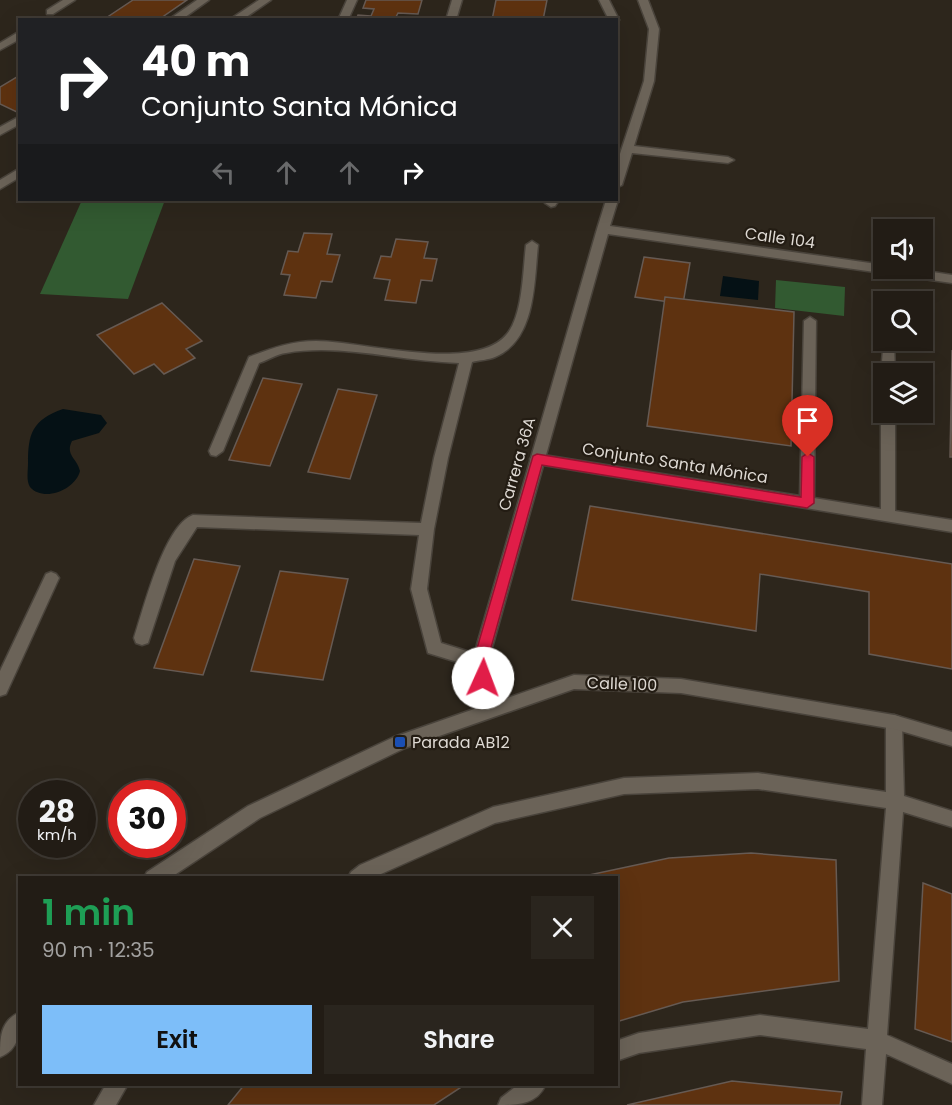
<!DOCTYPE html>
<meta charset="utf-8">
<style>
body{margin:0;font-family:Poppins,sans-serif;background:#2a251e;color:#f1f3f6;height:100vh;display:flex;flex-direction:column;font-size:22px;white-space:nowrap}
*{box-sizing:border-box;margin:0}
p{font-size:20px;color:#a2a1a0}
.icon{flex:none;width:33px;height:33px;fill:none;stroke:currentColor;stroke-width:2;stroke-linecap:round;stroke-linejoin:round}
.map{position:relative;flex:1;overflow:hidden}
.panel{position:absolute;left:18px;top:876px;width:600px;height:210px;display:flex;flex-direction:column;background:#221c15;border-radius:0px;box-shadow:0 6px 24px #0002,0 0 0 2px #3f3a34}
.panel>*{flex:none}
.banner{position:absolute;left:18px;top:18px;width:600px;height:183px;border-radius:0px;box-shadow:0 6px 24px #0002,0 0 0 2px #3f3a34;background:#202124;color:#fff;overflow:hidden}
.tools{position:absolute;left:873px;top:219px;display:grid;gap:12px}
.tools a{display:grid;place-items:center;width:60px;height:60px;border-radius:0px;background:#221c15;box-shadow:0 6px 24px #0002,0 0 0 2px #3f3a34;font-size:30px}
.speed{position:absolute;left:18px;top:780px;display:flex;gap:12px;font-size:30px;font-weight:700;text-align:center}
.speed>*{display:grid;place-content:center;width:78px;height:78px;border-radius:50%;background:#221c15;box-shadow:0 6px 24px #0002,0 0 0 2px #3f3a34;line-height:1}
.speed small{font-size:15px;font-weight:400}
.speed .limit{border:9px solid #d22;background:#fff;color:#111}
.pin{position:absolute;display:grid;place-items:center;width:51px;height:51px;color:#fff;margin:-62px -26px;border-radius:50% 50% 50% 0;rotate:-45deg;box-shadow:0 0 6px #0007}
.pin .icon{rotate:45deg}
.me{position:absolute;width:66px;margin:-33px;rotate:2deg;stroke-linejoin:round;filter:drop-shadow(0 0 4px #0008)}
.turn{display:flex;align-items:center;gap:21px;height:126px;padding:0 24px;font-size:27px}
.turn .icon{width:78px;height:78px;stroke-width:2.5}
.turn b{display:block;font-size:42px;line-height:51px}
.lanes{display:flex;align-items:center;height:57px;padding:0 24px;background:#0003;justify-content:center;gap:30px;direction:ltr}
.lanes .off{opacity:.35}
.round{display:grid;place-items:center;flex:none;width:63px;height:63px;border-radius:0px;background:#2a251e}
.head{display:flex;align-items:center;justify-content:space-between;height:102px;padding:0 24px}
h1{font-size:36px;font-weight:600;line-height:45px;color:#1e9e55}
.primary-button{display:flex;gap:12px;margin-top:auto;padding:12px 24px}
.primary-button a{flex:1;height:69px;border-radius:0px;background:#7dbef9;color:#111;font-size:24px;font-weight:600;line-height:69px;text-align:center}
.primary-button a+a{background:#2a251e;color:#f1f3f6}
.map>svg:first-child{display:block}
.green{fill:#325a31}
.water{fill:#051115}
.building{fill:#5e3210;stroke:#665a53;stroke-width:1.5}
.lines{fill:none;stroke-linecap:round;stroke-linejoin:round}
.lane-casing{stroke:#49433b;stroke-width:3}
.street-casing{stroke:#49433b;stroke-width:3}
.lane{fill:#6b6358;fill-rule:evenodd}
.street{fill:#6b6358;fill-rule:evenodd}
.route{fill:#e11d48;stroke:#92132f;stroke-width:1.5}
.transit-dot{fill:#1a4fb4;stroke:#231c13;stroke-width:2}
.labels{text-anchor:middle;dominant-baseline:central;stroke-width:4.5;stroke-linejoin:round;paint-order:stroke}
.street-label{font-size:16px;fill:#ded9d3;stroke:#231c13}
.poi-label{font-size:16px;fill:#ded9d3;stroke:#231c13;text-anchor:start}
</style>
<div class="map">
<svg width="952" height="1105" viewBox="0 0 952 1105">
<rect width="100%" height="100%" fill="#2d261c"/>
<!-- green -->
<g class="green">
<path d="M82,200H165L128,299L40,294Z"/>
<path d="M776,280L845,287L844,316L775,308Z"/>
</g>
<!-- water -->
<g class="water">
<path d="M723,276L759,281L758,300L720,296Z"/>
<path d="M63,409L101,415L107,423L99,433L72,441C65,455 77,458 80,471C76,489 44,503 30,487C26,481 28,471 28,463C28,434 32,420 63,409Z"/>
</g>
<!-- building -->
<g class="building">
<path d="M133,0H187L158,20H103Z"/>
<path d="M366,0H422L418,14L398,13L395,19L402,20H356L358,15L371,16L374,9L363,8Z"/>
<path d="M496,0H547L543,20H492Z"/>
<path d="M20,75V113H19L0,104V87Z"/>
<path d="M304,233L332,234L327,254L340,255L332,282L321,281L316,298L284,295L290,275L281,274L288,251L298,252Z"/>
<path d="M396,239L428,242L424,258L437,259L432,281L421,280L416,303L385,300L390,280L374,278L381,256L391,257Z"/>
<path d="M644,257L690,263L683,304L635,297Z"/>
<path d="M665,297L794,312L791,446L647,426Z"/>
<path d="M162,303L202,341L186,349L195,358L164,374L154,364L134,374L97,335Z"/>
<path d="M952,350V457H950Z"/>
<path d="M263,378L302,384L270,466L229,460Z"/>
<path d="M338,389L377,395L350,479L308,472Z"/>
<path d="M590,506L952,564V669L869,654V592L760,574L756,631L572,600Z"/>
<path d="M194,559L240,566L203,675L154,668Z"/>
<path d="M280,571L348,579L323,680L251,671Z"/>
<path d="M751,853L836,860L839,981L683,1002L616,1022V878H575L669,858Z"/>
<path d="M923,883L952,894V1042L915,1029Z"/>
<path d="M732,1081L842,1092L840,1105H627Z"/>
<path d="M245,1084H466L434,1105H228Z"/>
</g>
<g class="lines">
<defs>
<g id="lane">
<path d="M63,0H75L53,14H47V10Z"/>
<path d="M197,0H209L181,20H168Z"/>
<path d="M347,0H357L348,20H338Z"/>
<path d="M452,0H462L456,20H446Z"/>
<path d="M599,0H609L619,20L618,22L616,20H609Z"/>
<path d="M20,31V39L0,50V43Z"/>
<path d="M20,116V124L0,135V127Z"/>
<path d="M548,200H559L555,206L551,207L545,203Z"/>
<path d="M532,241L538,245C534,282 536,340 495,357C488,360 480,360 472,362L448,458L434,529L427,589L441,643L486,657L488,662L486,667L480,669L428,653L411,589L419,535L197,527L175,561L148,643L142,645L136,643L134,638C143,611 164,525 193,515L421,523L434,458L459,363C402,362 342,343 286,353C277,354 268,360 259,363L223,451L216,456L211,455L209,451L249,357C272,348 292,341 316,341C363,341 475,374 507,334C523,315 523,269 526,245Z"/>
<path d="M810,317L816,321L814,498L881,509V412L884,408V412H895V511L952,520V532L537,464L530,459L537,454L800,496L804,321Z"/>
<path d="M884,337V340H894L895,374H884V377L881,374Z"/>
<path d="M51,572L56,574L59,578L6,694L0,696V671L46,574Z"/>
<path d="M894,715L900,717L902,722L904,796L952,811V827L903,812L887,1035L952,1064V1084L886,1054L882,1105H862L866,1049L760,1035L639,1053L616,1061V1041L639,1033L760,1015L868,1029L886,808L758,789L624,794L495,823L372,878H348L351,872L360,865L493,807L624,778L758,773L886,792V722L888,717Z"/>
<path d="M106,1084H128L116,1105H94Z"/>
<path d="M519,1084H546C537,1105 517,1105 498,1105L501,1098Z"/>
</g>
<g id="street">
<path d="M259,0H271L242,20H229Z"/>
<path d="M638,0H648L659,29L654,81L634,146L728,157L734,160L728,163L632,153L622,185L616,188V166L644,81L649,29Z"/>
<path d="M20,168V177L0,189V180Z"/>
<path d="M616,198L618,200L610,226L884,265V268H907L952,275V283L608,234L488,662L496,702L574,675L681,679L894,715L952,732V746L894,729L681,693L574,689L405,748L260,818L170,878H144L147,872L248,806L394,737L480,707L472,662L597,229L606,200Z"/>
<path d="M20,1012C20,1031 20,1049 0,1057C0,1038 0,1021 20,1012Z"/>
</g>
</defs>
<!-- lane casing -->
<use href="#lane" class="lane-casing"/>
<!-- street casing -->
<use href="#street" class="street-casing"/>
<!-- lane -->
<use href="#lane" class="lane"/>
<!-- street -->
<use href="#street" class="street"/>
</g>
<!-- route -->
<path class="route" d="M808,453L814,457V503L807,508L542,465L487,662L490,678L488,682L483,684L478,682L473,662L533,456L537,454L801,497L802,457Z"/>
<!-- markers -->
<rect class="transit-dot" x="394" y="736" width="12" height="12" rx="3"/>
<g class="labels">
<!-- street labels -->
<g class="street-label">
<text transform="translate(780 238) rotate(8)">Calle 104</text>
<text transform="translate(675 463) rotate(9)">Conjunto Santa Mónica</text>
<text transform="translate(517 464) rotate(-74)">Carrera 36A</text>
<text transform="translate(622 684) rotate(2)">Calle 100</text>
</g>
<!-- poi labels -->
<g class="poi-label">
<text x="412" y="742">Parada AB12</text>
</g>
</g>
</svg>
<div class="tools">
<a><svg class="icon" aria-label="sound" viewBox="0 0 24 24"><path d="M4 9h4l5-4v14l-5-4H4zM17 9q2 3 0 6"/></svg></a>
<a><svg class="icon" aria-label="search" viewBox="0 0 24 24"><circle cx="10" cy="10" r="6"/><path d="M15 15l6 6"/></svg></a>
<a><svg class="icon" aria-label="layers" viewBox="0 0 24 24"><path d="M12 4l9 5-9 5-9-5zM3 14l9 5 9-5"/></svg></a>
</div>
<div class="speed"><div>28<small>km/h</small></div><div class="limit">30</div></div>
<div class="pin" style="left:808px;top:457px;background:#d93025"><svg class="icon" aria-label="arrive" viewBox="0 0 24 24"><path d="M6 21V4h12l-3 4 3 4H6"/></svg></div>
<svg class="me" style="left:483px;top:678px" viewBox="-20 -20 40 40"><circle r="19" fill="#fff"/><path d="M0-13L10 11 0 6-10 11z" fill="#e11d48"/></svg>
<div class="banner">
<div class="turn"><svg class="icon" aria-label="right" viewBox="0 0 24 24"><path d="M7 20v-9h11M14 6l5 5-5 5"/></svg><div><b>40 m</b>Conjunto Santa Mónica</div></div>
<div class="lanes"><svg class="icon off" aria-label="left" viewBox="0 0 24 24"><path d="M17 20v-9H6M10 6l-5 5 5 5"/></svg><svg class="icon off" aria-label="ahead" viewBox="0 0 24 24"><path d="M12 20V5M6 11l6-6 6 6"/></svg><svg class="icon off" aria-label="ahead" viewBox="0 0 24 24"><path d="M12 20V5M6 11l6-6 6 6"/></svg><svg class="icon" aria-label="right" viewBox="0 0 24 24"><path d="M7 20v-9h11M14 6l5 5-5 5"/></svg></div>
</div>
<section class="panel">
<div class="head"><div><h1>1 min</h1><p>90 m · 12:35</p></div><a class="round"><svg class="icon" aria-label="close" viewBox="0 0 24 24"><path d="M6 6l12 12M18 6L6 18"/></svg></a></div>
<div class="primary-button"><a>Exit</a><a>Share</a></div>
</section>
</div>
